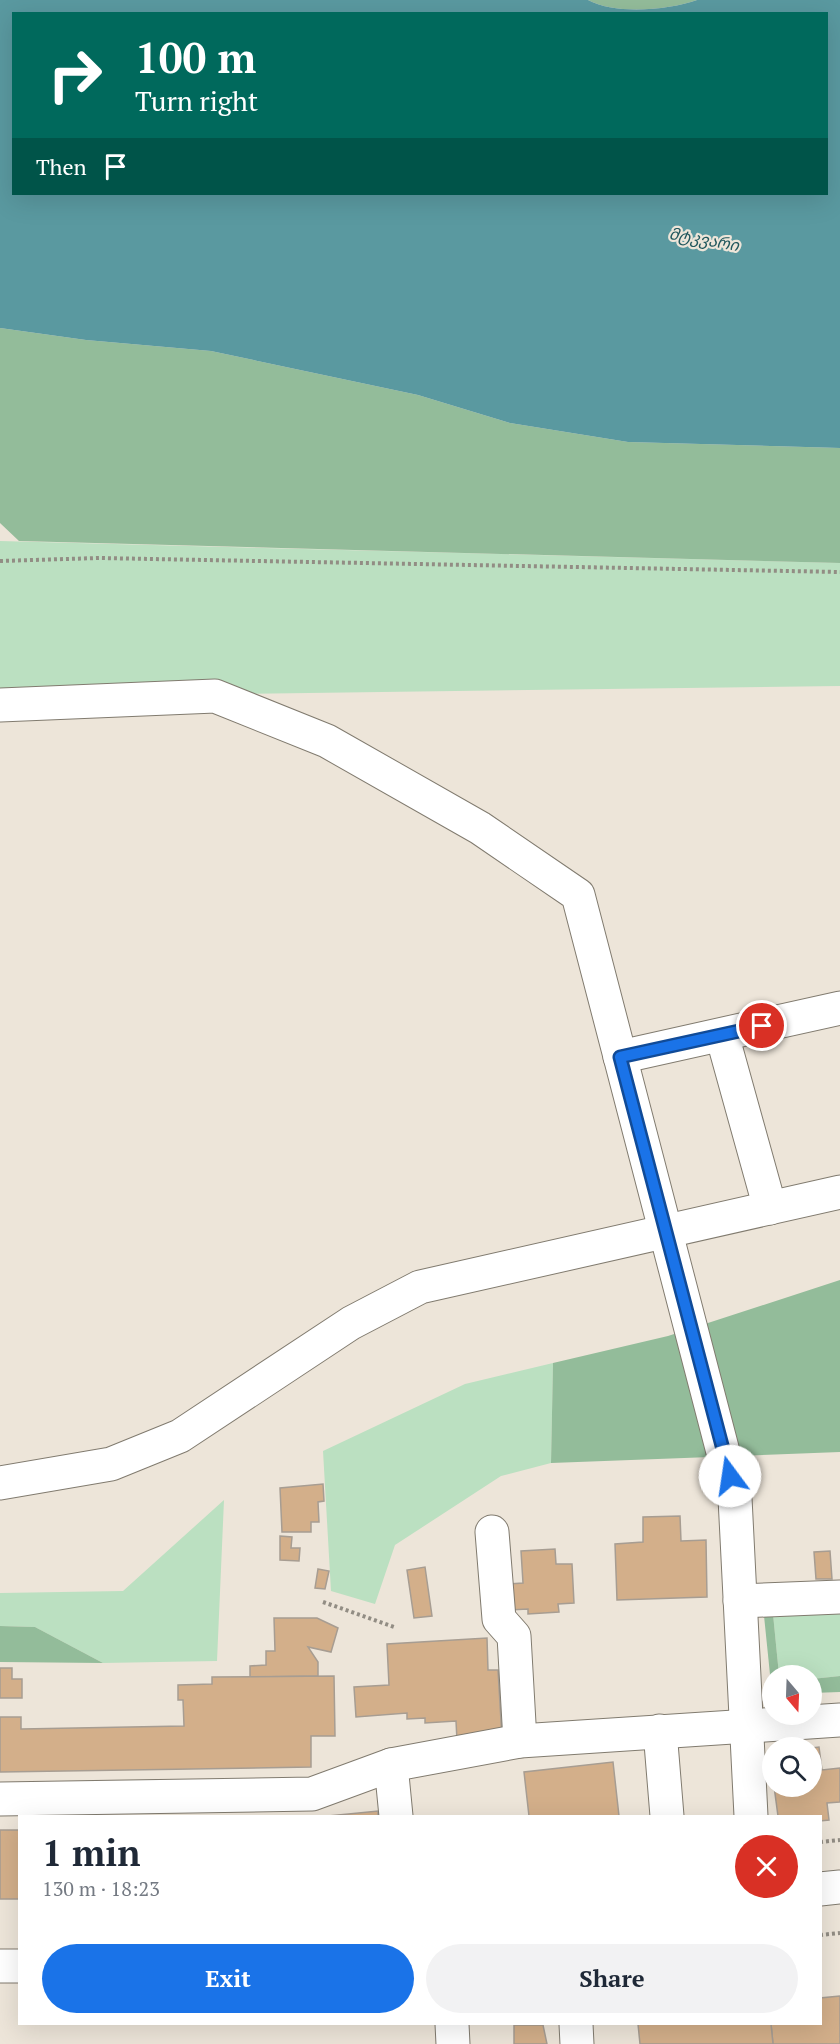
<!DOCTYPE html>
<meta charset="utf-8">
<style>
body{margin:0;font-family:"PT Serif","Noto Sans Georgian",serif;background:#f2f2f3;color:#1f2937;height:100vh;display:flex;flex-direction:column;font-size:22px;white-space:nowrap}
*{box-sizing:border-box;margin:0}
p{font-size:20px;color:#747a83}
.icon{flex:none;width:33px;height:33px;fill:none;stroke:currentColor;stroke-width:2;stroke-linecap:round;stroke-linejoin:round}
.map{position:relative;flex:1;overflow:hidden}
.drawer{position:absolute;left:18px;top:1815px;width:804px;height:210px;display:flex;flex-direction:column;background:#fff;border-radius:0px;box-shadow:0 6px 24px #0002}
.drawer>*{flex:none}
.hud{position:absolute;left:12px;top:12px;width:816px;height:183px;border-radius:0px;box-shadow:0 6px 24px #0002;background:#00695c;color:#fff;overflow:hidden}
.needle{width:39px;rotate:161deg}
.buttons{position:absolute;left:762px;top:1665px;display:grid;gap:12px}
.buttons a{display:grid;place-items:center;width:60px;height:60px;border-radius:50%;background:#fff;box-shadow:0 6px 24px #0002;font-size:30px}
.pin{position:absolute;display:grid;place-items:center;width:51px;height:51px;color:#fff;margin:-26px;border:3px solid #fff;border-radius:50%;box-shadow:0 2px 6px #0007}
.me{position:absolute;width:66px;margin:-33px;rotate:346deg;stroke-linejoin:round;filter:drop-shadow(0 0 4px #0008)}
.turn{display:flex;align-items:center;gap:21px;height:126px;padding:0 24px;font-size:27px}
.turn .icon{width:78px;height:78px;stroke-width:2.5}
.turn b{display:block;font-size:42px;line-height:51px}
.then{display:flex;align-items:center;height:57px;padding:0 24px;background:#0003;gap:12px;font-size:22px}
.round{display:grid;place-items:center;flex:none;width:63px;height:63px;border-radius:32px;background:#f2f2f3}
.headline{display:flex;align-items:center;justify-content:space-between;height:102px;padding:0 24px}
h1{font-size:36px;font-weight:700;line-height:45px}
.button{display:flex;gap:12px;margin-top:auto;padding:12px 24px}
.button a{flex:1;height:69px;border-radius:36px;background:#1a73e8;color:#fff;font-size:24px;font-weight:700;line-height:69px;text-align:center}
.button a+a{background:#f2f2f3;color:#1f2937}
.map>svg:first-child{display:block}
.green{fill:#bbe0c1}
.forest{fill:#93bc9a}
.water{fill:#5a99a0;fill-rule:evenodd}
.building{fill:#d3af8a;stroke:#a79d92;stroke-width:1.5}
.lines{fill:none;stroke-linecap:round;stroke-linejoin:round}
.minor-casing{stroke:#817b6f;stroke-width:35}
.major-casing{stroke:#817b6f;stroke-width:35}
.path{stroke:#928d84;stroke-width:4;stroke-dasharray:3 3;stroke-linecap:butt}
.minor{stroke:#fff;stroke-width:33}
.major{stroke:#fff;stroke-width:33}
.route-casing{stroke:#114b97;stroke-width:15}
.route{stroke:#1a73e8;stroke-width:10}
.labels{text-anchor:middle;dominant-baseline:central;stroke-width:4.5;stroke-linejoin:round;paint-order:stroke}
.water-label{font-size:16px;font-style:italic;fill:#21575d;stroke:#ede5d9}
</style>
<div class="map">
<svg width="840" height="2044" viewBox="0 0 840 2044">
<rect width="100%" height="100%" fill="#ede5d9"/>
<!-- green -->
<g class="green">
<path d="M0,541L840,563V686L0,697Z"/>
<path d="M553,1363L551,1463L501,1476L395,1545L375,1604L331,1591L323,1451L465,1384Z"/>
<path d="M224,1500L217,1661L103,1663L35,1627L0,1626V1593L123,1591Z"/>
<path d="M840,1607V1676L812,1679V1676L779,1675L773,1614Z"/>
</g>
<!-- forest -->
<g class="forest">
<path d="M588,0H697C669,10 615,15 588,0Z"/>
<path d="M0,328L86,340L211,351L418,395L510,423L628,442L840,448V563L19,541L0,523Z"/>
<path d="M840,1280V1452L551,1463L553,1363L668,1336Z"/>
<path d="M763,1606L773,1614L779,1675L772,1676V1694Z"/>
<path d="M0,1626L35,1627L103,1663L0,1662Z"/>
<path d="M840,1676V1692L812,1693V1679Z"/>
</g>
<!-- water -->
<path class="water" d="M0,0H588C615,15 669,10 697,0H840V448L628,442L510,423L418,395L211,351L86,340L0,328ZM14,14H826V194H14Z"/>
<!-- building -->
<g class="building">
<path d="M323,1484L324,1501L318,1502L319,1522H311V1532H282L280,1488Z"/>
<path d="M680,1516L681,1541L706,1540L707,1597L617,1600L615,1544L643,1542V1517Z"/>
<path d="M280,1536L292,1537L291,1548H300L299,1561L280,1560Z"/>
<path d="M555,1549L556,1564H572L574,1603L558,1604L559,1612L528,1614V1609L509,1610L508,1584L523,1583L521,1551Z"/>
<path d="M830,1551L832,1579H816L814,1552Z"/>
<path d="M425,1567L432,1616L414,1618L407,1570Z"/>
<path d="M318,1569L329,1571L325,1589L315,1588Z"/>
<path d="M274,1618H317L338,1628L331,1652L308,1647L318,1662V1676L250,1677V1666L266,1665V1651H275Z"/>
<path d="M487,1638L488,1670H498L502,1738L457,1740L456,1721L425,1723V1718L407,1719V1713L356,1717L354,1687L389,1685L387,1644Z"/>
<path d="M0,1668H12V1679H22V1698H0Z"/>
<path d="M334,1676L335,1736H311V1767L0,1772V1717H21V1729L184,1726L183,1700H178V1685L212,1684V1677Z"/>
<path d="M819,1747L822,1770L840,1768V1802L827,1803L829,1820L820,1821V1816H778L774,1786H812V1748Z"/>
<path d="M613,1762L619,1816H529L524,1772Z"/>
<path d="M378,1811V1816H328Z"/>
<rect x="0" y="1830" width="20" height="69"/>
<path d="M840,1996V2044H773L771,2024H820V1998Z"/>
<path d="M638,2024H771L773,2044H640Z"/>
<path d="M514,2025H543L547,2044H514Z"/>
</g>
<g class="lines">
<defs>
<g id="minor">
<path d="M0,705L215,696L327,741L480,828L578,895L735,1498L751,1816"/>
<path d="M722,1035L770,1208"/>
<path d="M620,1057L840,1008"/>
<path d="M0,1483L111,1464L180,1436L351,1323L420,1287L840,1192"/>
<path d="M492,1532L499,1619L514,1636L520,1741"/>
<path d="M740,1601L840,1597"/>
<path d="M660,1731L667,1816"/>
<path d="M391,1765L396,1816"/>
<path d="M0,1799L312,1794L391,1765L520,1741L840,1720"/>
<path d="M452,2024L453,2044"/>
<path d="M576,2024L577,2044"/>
</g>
<g id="major">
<path d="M820,1889L840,1887"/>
<path d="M0,1966H20"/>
</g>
</defs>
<!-- minor casing -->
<use href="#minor" class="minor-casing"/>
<!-- major casing -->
<use href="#major" class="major-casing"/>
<!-- path -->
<g class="path">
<path d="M0,561L99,558L840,572"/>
<path d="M323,1602L394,1627"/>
<path d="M820,1842L840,1840"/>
<path d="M820,1935L840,1933"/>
</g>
<!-- minor -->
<use href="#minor" class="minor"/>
<!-- major -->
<use href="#major" class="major"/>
</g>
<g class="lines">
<defs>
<path id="route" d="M730,1476L620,1057L762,1026"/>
</defs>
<!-- route casing -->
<use href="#route" class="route-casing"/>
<!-- route -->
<use href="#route" class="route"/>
</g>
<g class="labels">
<!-- water labels -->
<g class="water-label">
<text transform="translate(704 239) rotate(10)">მტკვარი</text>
</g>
</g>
</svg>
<div class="buttons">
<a><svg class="needle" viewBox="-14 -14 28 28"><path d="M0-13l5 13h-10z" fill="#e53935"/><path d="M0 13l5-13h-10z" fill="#747a83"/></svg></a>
<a><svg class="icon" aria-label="search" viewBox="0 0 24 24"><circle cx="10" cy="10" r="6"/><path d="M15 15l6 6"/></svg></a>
</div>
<div class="pin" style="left:762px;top:1026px;background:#d93025"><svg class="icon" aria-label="arrive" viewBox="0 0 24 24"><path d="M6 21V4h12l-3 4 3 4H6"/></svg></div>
<svg class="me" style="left:730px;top:1476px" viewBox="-20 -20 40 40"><circle r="19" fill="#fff"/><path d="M0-13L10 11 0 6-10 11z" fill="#1a73e8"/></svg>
<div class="hud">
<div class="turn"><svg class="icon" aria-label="right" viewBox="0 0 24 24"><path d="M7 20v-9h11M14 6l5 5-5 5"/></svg><div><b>100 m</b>Turn right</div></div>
<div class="then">Then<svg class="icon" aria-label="arrive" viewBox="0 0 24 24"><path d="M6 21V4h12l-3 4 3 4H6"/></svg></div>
</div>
<section class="drawer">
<div class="headline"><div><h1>1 min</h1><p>130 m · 18:23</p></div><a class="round" style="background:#d93025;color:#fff"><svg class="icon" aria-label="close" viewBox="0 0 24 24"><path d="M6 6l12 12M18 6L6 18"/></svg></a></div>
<div class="button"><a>Exit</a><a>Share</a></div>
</section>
</div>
